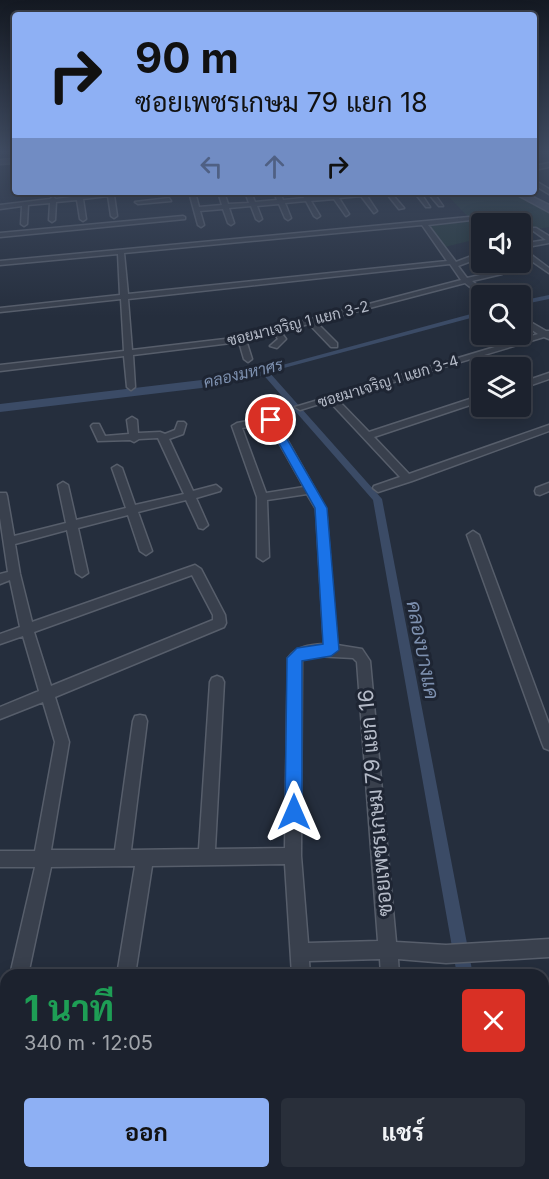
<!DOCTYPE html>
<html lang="th">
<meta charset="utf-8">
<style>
body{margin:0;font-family:Inter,Sarabun,sans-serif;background:#292f3a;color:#f1f3f6;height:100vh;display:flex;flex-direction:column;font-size:22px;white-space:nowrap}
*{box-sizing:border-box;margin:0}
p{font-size:20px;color:#a0a4aa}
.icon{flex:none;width:33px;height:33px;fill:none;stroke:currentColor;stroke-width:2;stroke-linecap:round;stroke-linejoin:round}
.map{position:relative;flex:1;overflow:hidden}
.side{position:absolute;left:0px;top:969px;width:549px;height:210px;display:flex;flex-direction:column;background:#1c222e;border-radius:18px 18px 0 0;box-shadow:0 3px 15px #0003,0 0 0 2px #3a3f4a}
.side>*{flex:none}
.hud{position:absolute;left:12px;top:12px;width:525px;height:183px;border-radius:6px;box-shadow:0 3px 15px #0003,0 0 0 2px #3a3f4a;background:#8eb0f4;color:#111;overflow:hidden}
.controls{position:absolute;left:471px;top:213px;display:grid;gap:12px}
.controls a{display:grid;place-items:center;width:60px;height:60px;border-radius:6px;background:#1c222e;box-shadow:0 3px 15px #0003,0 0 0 2px #3a3f4a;font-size:30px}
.pin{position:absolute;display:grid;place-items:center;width:51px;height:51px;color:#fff;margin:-26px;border:3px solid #fff;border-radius:50%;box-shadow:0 2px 6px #0007}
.me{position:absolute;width:66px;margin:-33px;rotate:0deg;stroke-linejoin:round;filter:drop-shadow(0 0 4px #0008)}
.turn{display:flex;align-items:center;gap:21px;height:126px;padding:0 24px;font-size:27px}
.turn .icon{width:78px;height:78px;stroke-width:2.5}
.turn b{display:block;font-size:42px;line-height:51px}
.lanes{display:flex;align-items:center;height:57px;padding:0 24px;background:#0003;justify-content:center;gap:30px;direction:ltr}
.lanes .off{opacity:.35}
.round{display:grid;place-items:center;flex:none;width:63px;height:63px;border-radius:6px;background:#292f3a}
.headline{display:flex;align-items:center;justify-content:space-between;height:102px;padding:0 24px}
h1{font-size:36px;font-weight:700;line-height:45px;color:#1e9e55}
.button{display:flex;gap:12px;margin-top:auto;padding:12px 24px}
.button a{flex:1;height:69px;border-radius:6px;background:#8eb0f4;color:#111;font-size:24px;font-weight:700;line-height:69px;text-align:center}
.button a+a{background:#292f3a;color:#f1f3f6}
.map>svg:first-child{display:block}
.green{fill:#273a3e}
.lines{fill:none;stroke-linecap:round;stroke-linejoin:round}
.canal{fill:#3b4b66;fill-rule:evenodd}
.river{fill:#3b4b66;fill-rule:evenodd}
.street-casing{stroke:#575e6b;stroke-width:3}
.secondary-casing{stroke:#575e6b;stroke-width:3}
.street{fill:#39404d;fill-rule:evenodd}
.secondary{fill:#474f60;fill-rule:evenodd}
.route{fill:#1a73e8;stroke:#114b97;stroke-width:1.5}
.labels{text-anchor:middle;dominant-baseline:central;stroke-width:6;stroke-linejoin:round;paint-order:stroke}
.far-street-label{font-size:15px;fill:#b5bbc8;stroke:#1e2533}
.far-water-label{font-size:16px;font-style:italic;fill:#7d90af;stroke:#1e2533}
.water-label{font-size:20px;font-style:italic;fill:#7d90af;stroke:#1e2533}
.near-street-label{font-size:21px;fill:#b5bbc8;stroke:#1e2533}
</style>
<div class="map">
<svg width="549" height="1179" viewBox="0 0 549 1179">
<rect width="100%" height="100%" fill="#252e3d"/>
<!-- green -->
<path class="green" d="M470,192H510L549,211V227L521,232L520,224H482L481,238L445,247L429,226L472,221L448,196Z"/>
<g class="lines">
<!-- canal -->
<g class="canal">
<path d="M549,295V299L520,305V301Z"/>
<path d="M482,311V315L269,372L382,499L473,975H457L373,500L260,371Z"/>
<path d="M494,1173H512L513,1179H495Z"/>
</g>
<!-- river -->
<path class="river" d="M264,367L269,368V374L210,387L0,412V404L210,379Z"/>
<defs>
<g id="street">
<path d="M549,163V167L534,170V166Z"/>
<path d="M534,180L549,189V194L534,185Z"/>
<path d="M109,192H129L114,195L117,216L114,218L111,216L108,196L83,199L86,219L83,221L80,219L77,200L56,202L55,220L52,222L49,220L50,203L28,205L27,224L24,226L21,224L22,206L0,209V205L50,199L53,197L56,199Z"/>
<path d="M189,192H195L199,207L222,205L218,192H224L228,204L249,203L245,192H251L255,202L277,200L274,192H280L283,200L304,198L302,192H306L309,197L332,195L331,192H335L337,195L395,192L392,194L404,208L399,209L387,194L367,196L377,211L374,213L361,196L339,198L349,214L346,216L334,199L311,201L320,216L317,218L314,216L306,201L285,203L291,218L288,220L285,218L279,204L257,206L262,219L259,221L256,219L251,206L229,208L234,223L231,225L228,223L223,209L200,211L204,225L201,227L198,225Z"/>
<path d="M414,192H420L430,207H426Z"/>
<path d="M427,192H433L443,206H439Z"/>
<path d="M169,198L171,201L138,204L135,202Z"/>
<path d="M183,216L185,217V219L0,237V233Z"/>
<path d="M469,217L471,218V220L428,225L456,262L482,252V257L458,266L467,278L502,270V274L472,281L490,296H482L465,283L316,322L337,343V347H331L309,324L280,331L286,339L277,348L270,346L278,339L274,333L246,340L252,359L248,362L244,359L239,342L133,355L135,387L131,390L127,387L124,356L0,371V365L124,351L121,299L0,312V308L120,295L118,254L0,265V261ZM422,225L447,261L128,294L124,253ZM450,264L461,280L242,337L132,350L128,299Z"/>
<path d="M532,228H536L549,236V243L522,248L549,268V273L520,253V244L546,240L532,230Z"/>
<path d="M520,316L546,331H549V339L544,337L337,399L369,432L482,395V401L374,437L409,474L549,425V431L412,481L378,492L373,488L374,486L400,477L329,401L300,410L295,407L538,334L520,322Z"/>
<path d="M549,373V379L520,389V383Z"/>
<path d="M132,417L137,420L138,433L160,432L165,434L175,430L178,422H184L186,424L183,434L169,439L193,491L216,485L221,489L220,491L196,498L208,525L203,529L199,528L186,500L138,512L152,551L146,555L140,551L128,515L78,528L88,573L82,577L76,573L67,530L15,544L20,574L32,622L195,565L201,569L225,615L226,623L224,627L55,697L69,742L51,850H115L133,721L135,716L140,715L145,716L147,721L131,850L199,849L210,682L212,678L217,676L222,678L224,682L215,849L285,848L288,658C296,646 311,645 324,644L316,509L307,494L267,500L269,557L263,561L257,557V497L232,426L237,423L271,417L276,420L326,509L337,645L362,649L370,661L396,942L446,945L549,939V957L446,963L398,959L399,975H381L380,959L309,961L310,975H292L285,864L152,866L135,975H117L135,866L51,867L28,975H10L35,867H0V851H35L55,742L43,702L0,719V707L39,691L23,636L0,644V634L20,627L10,580L0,584V574L8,572L0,518V493H6L7,496L14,536L66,523L58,485L63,482L68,485L76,520L126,508L112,468L117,465L122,468L135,505L184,494L158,438L139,439L134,442L130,440L98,441L91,426L93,424H99L105,436L129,434L127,420ZM268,423L304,487L266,493L242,428ZM192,575L213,615V620L51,686L34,632ZM315,656L353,658L357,662L378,941L308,943L301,856L302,660Z"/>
<path d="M549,483V491L540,495L536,494L535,491L536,488Z"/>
<path d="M473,531L479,535L549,724V750L544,748L542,743L467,535Z"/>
<path d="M6,1021V1064L0,1067V1023Z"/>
<path d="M83,1173H105L104,1179H82Z"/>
<rect x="291" y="1173" width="22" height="6"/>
<rect x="396" y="1173" width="22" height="6"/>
</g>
<g id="secondary">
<path d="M15,159V163L0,164V160Z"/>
<path d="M512,192H523L549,205V212Z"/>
</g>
</defs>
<!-- street casing -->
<use href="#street" class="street-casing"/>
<!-- secondary casing -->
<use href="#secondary" class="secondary-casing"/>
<!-- street -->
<use href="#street" class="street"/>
<!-- secondary -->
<use href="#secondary" class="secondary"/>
</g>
<!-- sky -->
<linearGradient id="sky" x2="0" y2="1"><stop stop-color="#141922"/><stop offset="0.48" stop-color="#404c62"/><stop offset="1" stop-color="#404c62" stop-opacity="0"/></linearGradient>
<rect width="549" height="317" fill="url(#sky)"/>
<!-- route -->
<path class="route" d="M267,418L276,420L327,508L339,650L331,656L302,661V812L300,818L294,821L287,818L285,812L287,658L297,648L323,644L315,508L266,420Z"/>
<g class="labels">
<!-- far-street labels -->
<g class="far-street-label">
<text transform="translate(298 323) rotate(-14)">ซอยมาเจริญ 1 แยก 3-2</text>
<text transform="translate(388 381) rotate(-17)">ซอยมาเจริญ 1 แยก 3-4</text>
</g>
<!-- far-water labels -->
<g class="far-water-label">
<text transform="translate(243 373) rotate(-13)">คลองมหาศร</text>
</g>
<!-- water labels -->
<g class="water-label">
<text transform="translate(423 650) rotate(79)">คลองบางแค</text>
</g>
<!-- near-street labels -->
<g class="near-street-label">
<text transform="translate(375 803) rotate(-95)">ซอยเพชรเกษม 79 แยก 16</text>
</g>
</g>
</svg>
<div class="controls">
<a><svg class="icon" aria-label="sound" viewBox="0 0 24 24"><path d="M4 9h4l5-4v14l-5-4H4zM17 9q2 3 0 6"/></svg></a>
<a><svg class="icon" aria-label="search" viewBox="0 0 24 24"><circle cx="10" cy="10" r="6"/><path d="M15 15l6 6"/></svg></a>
<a><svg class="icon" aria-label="layers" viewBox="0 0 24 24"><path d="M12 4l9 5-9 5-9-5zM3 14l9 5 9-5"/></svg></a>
</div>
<div class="pin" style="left:271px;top:420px;background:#d93025"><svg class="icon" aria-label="arrive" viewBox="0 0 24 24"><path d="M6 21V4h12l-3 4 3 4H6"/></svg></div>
<svg class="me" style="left:294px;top:812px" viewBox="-20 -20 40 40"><path d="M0-17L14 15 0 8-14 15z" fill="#1a73e8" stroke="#fff" stroke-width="4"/></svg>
<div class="hud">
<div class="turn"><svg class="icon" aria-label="right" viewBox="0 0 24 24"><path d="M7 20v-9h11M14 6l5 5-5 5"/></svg><div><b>90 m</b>ซอยเพชรเกษม 79 แยก 18</div></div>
<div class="lanes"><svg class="icon off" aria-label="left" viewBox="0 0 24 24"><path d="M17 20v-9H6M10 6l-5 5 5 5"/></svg><svg class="icon off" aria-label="ahead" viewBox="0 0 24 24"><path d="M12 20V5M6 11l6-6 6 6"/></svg><svg class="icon" aria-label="right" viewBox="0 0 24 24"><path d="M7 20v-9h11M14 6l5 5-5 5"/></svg></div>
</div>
<section class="side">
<div class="headline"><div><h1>1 นาที</h1><p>340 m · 12:05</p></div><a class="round" style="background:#d93025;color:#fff"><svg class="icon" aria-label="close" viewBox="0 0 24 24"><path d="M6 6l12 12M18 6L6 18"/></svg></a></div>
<div class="button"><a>ออก</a><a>แชร์</a></div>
</section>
</div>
